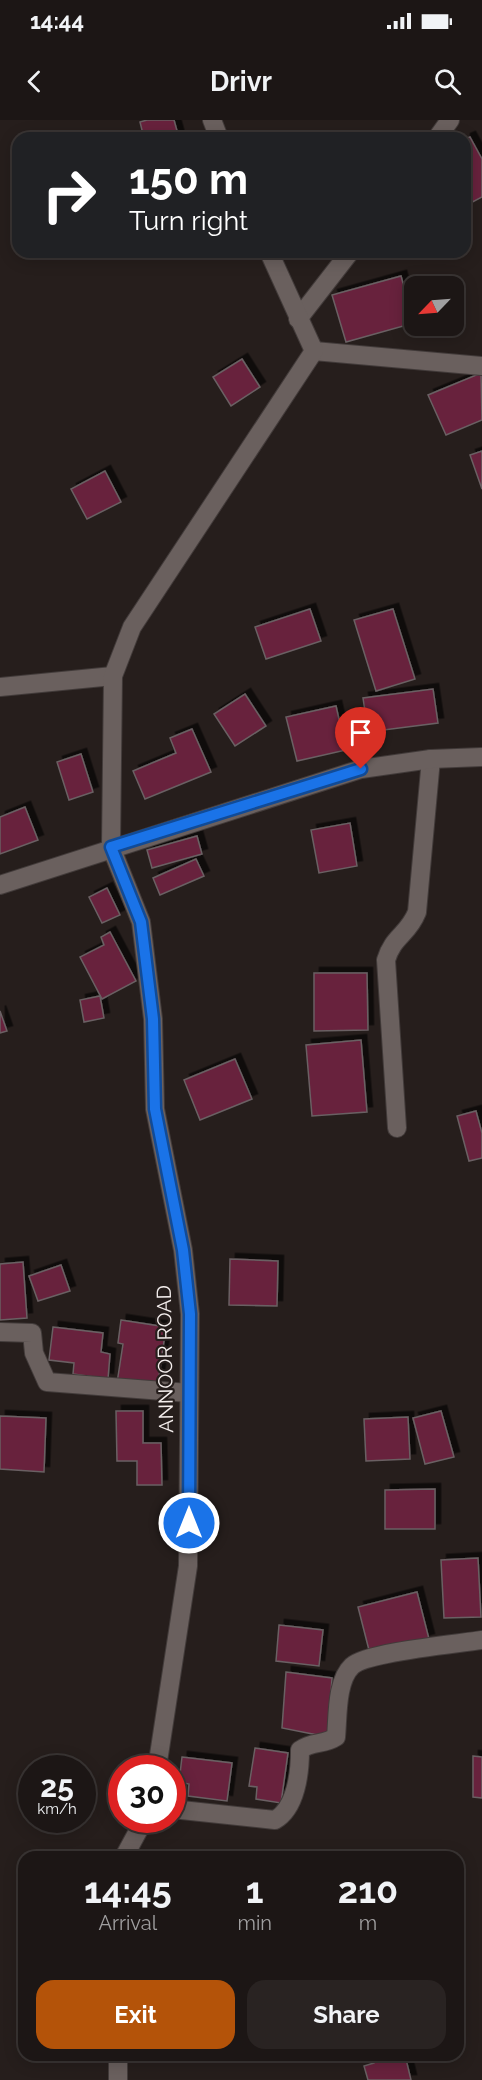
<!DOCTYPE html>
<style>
body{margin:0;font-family:Raleway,sans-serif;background:#292322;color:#f1f3f6;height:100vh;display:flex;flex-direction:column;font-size:22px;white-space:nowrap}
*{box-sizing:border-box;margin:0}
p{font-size:20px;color:#a09fa0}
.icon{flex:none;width:33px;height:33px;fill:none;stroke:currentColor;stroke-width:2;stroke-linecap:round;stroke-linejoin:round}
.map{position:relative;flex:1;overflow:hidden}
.details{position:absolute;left:18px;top:1731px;width:446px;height:210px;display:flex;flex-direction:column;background:#1c1615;border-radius:18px;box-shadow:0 3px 15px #0003,0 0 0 2px #3a3534}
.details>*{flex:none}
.top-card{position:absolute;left:12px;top:12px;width:459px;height:126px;border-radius:18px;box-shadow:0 3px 15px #0003,0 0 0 2px #3a3534;background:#202124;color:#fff;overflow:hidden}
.needle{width:39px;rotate:245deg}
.controls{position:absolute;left:404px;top:156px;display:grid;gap:12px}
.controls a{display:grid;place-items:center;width:60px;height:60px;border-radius:12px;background:#1c1615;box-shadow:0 3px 15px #0003,0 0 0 2px #3a3534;font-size:30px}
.speed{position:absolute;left:18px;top:1635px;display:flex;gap:12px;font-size:30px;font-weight:700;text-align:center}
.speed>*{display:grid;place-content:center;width:78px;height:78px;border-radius:50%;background:#1c1615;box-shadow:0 3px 15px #0003,0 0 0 2px #3a3534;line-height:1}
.speed small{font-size:15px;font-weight:400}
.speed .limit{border:9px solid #d22;background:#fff;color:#111}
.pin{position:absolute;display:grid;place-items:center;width:51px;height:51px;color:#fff;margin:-62px -26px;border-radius:50% 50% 50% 0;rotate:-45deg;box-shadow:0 0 6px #0007}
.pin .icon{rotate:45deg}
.me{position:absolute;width:66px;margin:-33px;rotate:0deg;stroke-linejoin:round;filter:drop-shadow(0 0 4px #0008)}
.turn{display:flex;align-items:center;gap:21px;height:126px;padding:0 18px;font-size:27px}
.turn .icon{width:78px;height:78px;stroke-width:2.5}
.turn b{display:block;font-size:42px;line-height:51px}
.eta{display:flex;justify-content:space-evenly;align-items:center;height:102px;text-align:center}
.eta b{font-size:36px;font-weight:700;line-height:42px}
.cta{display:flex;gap:12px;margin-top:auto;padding:12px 18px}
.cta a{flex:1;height:69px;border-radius:18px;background:#b45309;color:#fff;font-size:24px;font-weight:700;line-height:69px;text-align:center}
.cta a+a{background:#292322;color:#f1f3f6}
.status{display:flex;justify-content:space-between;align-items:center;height:42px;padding:0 30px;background:#1c1615;direction:ltr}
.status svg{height:16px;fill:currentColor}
header{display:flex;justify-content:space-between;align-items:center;height:78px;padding:0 18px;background:#1c1615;font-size:27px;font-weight:700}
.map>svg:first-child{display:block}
.building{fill:#68223d;stroke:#6a6063;stroke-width:1.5;filter:url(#shadow)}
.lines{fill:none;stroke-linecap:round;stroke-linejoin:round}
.street-casing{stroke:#423b3a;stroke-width:20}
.secondary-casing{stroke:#423b3a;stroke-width:20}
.street{stroke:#6a605e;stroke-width:18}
.secondary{stroke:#6a605e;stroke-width:18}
.route-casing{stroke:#114b97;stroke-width:15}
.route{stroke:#1a73e8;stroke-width:10}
.labels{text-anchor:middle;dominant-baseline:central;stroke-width:4.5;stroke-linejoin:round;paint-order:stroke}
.street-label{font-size:20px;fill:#f5efee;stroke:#261e1c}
</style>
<div class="status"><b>14:44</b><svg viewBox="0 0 49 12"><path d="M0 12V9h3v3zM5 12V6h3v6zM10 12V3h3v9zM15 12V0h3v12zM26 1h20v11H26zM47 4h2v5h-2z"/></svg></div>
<header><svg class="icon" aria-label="back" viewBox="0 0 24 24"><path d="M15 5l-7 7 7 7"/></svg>Drivr<svg class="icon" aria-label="search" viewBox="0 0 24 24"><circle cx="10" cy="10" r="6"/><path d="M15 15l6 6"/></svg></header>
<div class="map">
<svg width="482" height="1960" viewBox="0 0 482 1960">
<defs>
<filter id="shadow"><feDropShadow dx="5.5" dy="-5.5" stdDeviation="0" flood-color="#0009"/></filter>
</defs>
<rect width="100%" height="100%" fill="#261e1c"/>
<!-- building -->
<g class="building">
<path d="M147,0H174L179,18H144L140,2Z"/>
<path d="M470,17L482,39V77L465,86V19Z"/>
<path d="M401,156L414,203L346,222L332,175Z"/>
<path d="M242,239L260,267L231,286L213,257Z"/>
<path d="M481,253L482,300L446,315L428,275Z"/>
<path d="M482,331V369L470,335Z"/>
<path d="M105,351L121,382L87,399L71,369Z"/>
<path d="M310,489L321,521L266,539L255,507Z"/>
<path d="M393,489L415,559L376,571L354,500Z"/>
<path d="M433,569L438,603L368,612L363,578Z"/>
<path d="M245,574L266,606L235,626L214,594Z"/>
<path d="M336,586L346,630L297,641L286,597Z"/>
<path d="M192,609L211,652L145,679L133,651L176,633L170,618Z"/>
<path d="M81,634L93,672L69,680L57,642Z"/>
<path d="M25,687L38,720L0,734V697Z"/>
<path d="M350,703L357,746L319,753L311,710Z"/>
<path d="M197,716L202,734L152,748L147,730Z"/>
<path d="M196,739L204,756L160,775L153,758Z"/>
<path d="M107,768L120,795L102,803L89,777Z"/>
<path d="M110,812L136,861L102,879L80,837L104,825L101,817Z"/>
<path d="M314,853H367L368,910L314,911Z"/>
<path d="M100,876L104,898L84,902L80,880Z"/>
<path d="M0,891L7,911L0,913Z"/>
<path d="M361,920L367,992L312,996L306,925Z"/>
<path d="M235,939L252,979L200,1000L184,960Z"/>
<path d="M476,991L482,1013V1038L469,1041L457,996Z"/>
<path d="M230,1139L278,1141L277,1186L229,1185Z"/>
<path d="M23,1142L27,1198L0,1200V1144Z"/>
<path d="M61,1145L70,1171L38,1181L29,1156Z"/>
<path d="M121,1200L166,1207L158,1263H117L123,1224L118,1223Z"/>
<path d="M53,1207L103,1213L101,1232L110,1234L108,1259L73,1254L74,1243L49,1240Z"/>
<path d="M116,1291H143V1323H161L162,1365H137V1341H117Z"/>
<path d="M441,1291L454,1337L425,1344L413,1298Z"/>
<path d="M0,1296L46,1298L44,1352L0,1349Z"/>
<path d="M408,1297L410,1339L366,1341L364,1299Z"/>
<path d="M435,1369V1409H385V1370Z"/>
<path d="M478,1438L481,1497L444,1498L441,1440Z"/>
<path d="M417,1472L429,1519L370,1534L358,1487Z"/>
<path d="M279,1505L323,1510L319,1546L276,1541Z"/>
<path d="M286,1552L332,1558L328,1617L282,1608Z"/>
<path d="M255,1628L288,1633L281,1683L256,1679L257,1667L249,1666Z"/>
<path d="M473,1636L482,1637V1678L473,1677Z"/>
<path d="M182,1637L232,1643L227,1681L188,1676L189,1664L179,1662Z"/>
<path d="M372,1935H405L411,1960H368L364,1946L374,1943Z"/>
</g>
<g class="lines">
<defs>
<g id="street">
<path d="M212,0L219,18"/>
<path d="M437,18L450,0"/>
<path d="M298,199L350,132"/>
<path d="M314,231L482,246"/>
<path d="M0,567L113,556"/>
<path d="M397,1008L386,840C393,816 408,815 417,792L431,639"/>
<path d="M0,1212L32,1213L34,1233L47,1262L189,1273"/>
<path d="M157,1648L188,1446L190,1194L183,1130L155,989L153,899L141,802L111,727L113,556L132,507L314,231L269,132"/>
<path d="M172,1689L275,1700C296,1688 300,1653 300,1630C312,1621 324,1625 336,1617C338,1597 336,1561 352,1546C367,1532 457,1524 482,1520"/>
<path d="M124,1737L144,1700"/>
<path d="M118,1960V1935"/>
</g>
<path id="secondary" d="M0,765L361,649L431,639L482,637"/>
</defs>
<!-- street casing -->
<use href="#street" class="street-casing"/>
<!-- secondary casing -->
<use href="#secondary" class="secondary-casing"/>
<!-- street -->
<use href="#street" class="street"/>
<!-- secondary -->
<use href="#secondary" class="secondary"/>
</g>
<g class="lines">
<defs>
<path id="route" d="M189,1403L190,1194L183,1130L155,989L153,899L141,802L111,727L361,649"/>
</defs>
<!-- route casing -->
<use href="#route" class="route-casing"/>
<!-- route -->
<use href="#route" class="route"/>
</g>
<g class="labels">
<!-- street labels -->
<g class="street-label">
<text transform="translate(165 1239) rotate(-91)">ANNOOR ROAD</text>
</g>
</g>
</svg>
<div class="controls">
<a><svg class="needle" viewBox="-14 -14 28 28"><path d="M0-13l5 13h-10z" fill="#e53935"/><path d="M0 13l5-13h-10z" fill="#a09fa0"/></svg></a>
</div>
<div class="speed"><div>25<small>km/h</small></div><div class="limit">30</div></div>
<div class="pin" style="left:361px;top:649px;background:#d93025"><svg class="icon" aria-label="arrive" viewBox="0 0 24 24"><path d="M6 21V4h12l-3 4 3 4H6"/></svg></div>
<svg class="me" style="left:189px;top:1403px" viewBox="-20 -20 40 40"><circle r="17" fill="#1a73e8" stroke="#fff" stroke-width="3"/><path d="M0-11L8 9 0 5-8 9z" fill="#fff"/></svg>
<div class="top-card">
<div class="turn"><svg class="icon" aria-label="right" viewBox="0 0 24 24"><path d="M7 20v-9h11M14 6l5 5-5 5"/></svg><div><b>150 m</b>Turn right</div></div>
</div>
<section class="details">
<div class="eta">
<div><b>14:45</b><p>Arrival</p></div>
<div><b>1</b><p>min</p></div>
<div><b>210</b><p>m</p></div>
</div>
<div class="cta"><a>Exit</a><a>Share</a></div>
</section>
</div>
